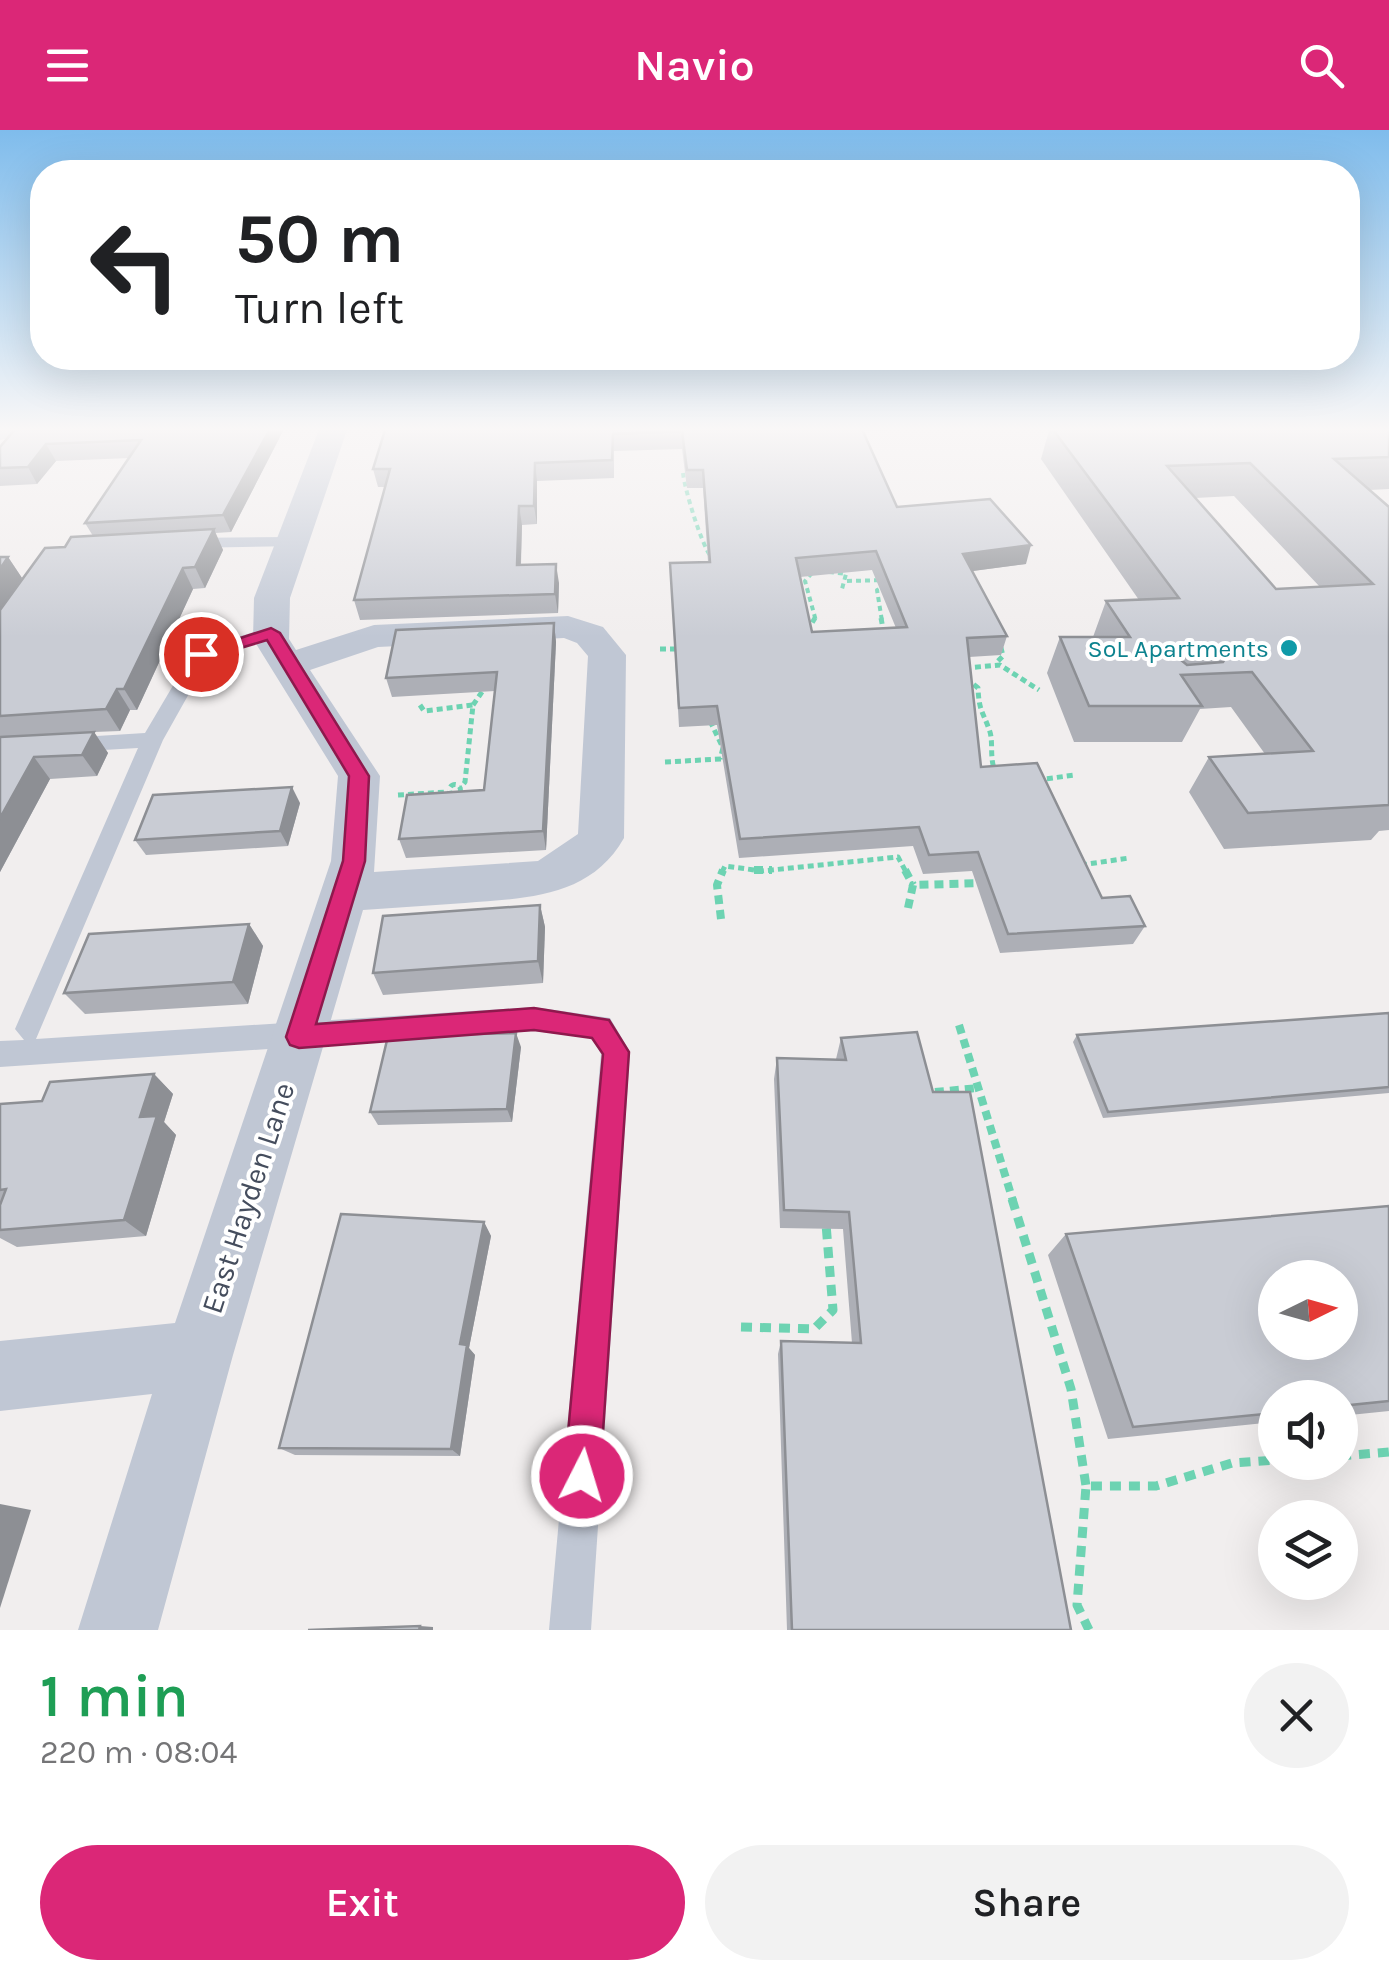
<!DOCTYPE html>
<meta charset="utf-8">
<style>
body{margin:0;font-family:Karla,sans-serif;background:#f2f2f2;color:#202124;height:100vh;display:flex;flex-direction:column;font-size:38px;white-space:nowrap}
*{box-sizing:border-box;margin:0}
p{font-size:32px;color:#757577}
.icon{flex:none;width:55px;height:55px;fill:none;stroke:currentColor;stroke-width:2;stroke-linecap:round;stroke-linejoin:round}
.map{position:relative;height:1500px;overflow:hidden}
.sheet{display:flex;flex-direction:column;background:#fff;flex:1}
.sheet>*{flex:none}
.guide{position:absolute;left:30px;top:30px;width:1330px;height:210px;border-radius:40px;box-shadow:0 10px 40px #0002;background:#fff;color:#202124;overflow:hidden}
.needle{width:65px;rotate:85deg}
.controls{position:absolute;left:1258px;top:1130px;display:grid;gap:20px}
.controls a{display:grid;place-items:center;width:100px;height:100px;border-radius:50%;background:#fff;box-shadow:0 10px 40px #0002;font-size:50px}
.pin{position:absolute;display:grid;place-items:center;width:85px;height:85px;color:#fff;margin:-42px;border:5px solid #fff;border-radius:50%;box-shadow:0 2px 10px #0007}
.me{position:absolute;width:110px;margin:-55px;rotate:5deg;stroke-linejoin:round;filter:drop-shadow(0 0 8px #0008)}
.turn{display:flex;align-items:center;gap:35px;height:210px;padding:0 40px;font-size:45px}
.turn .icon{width:130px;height:130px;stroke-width:2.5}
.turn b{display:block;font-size:70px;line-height:85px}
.round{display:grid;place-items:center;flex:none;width:105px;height:105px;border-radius:52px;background:#f2f2f2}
.summary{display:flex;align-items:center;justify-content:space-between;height:170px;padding:0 40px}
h1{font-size:60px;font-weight:600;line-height:75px;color:#1e9e55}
.button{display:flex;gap:20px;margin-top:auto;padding:20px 40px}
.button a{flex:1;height:115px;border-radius:60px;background:#db2777;color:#fff;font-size:40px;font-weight:600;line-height:115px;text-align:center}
.button a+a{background:#f2f2f2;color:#202124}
header{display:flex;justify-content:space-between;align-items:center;height:130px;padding:0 40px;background:#db2777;color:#fff;font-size:45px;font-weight:600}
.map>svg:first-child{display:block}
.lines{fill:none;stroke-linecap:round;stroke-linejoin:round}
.path-far3{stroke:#6dd3b2;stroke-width:4;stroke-dasharray:5 4;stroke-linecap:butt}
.path-far2{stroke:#6dd3b2;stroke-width:5;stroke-dasharray:6 4;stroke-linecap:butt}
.path-far1{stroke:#6dd3b2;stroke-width:8;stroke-dasharray:9 6;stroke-linecap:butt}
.path{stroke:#6dd3b2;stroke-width:9;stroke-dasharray:11 8;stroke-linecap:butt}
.service{fill:#c0c7d4;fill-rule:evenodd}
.minor{fill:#c0c7d4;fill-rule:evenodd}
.wall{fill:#adafb6;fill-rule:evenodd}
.shaded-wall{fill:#8d8f94}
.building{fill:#c9ccd4;stroke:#8d8f94;stroke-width:2.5;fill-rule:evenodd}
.route{fill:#db2777;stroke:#8e194d;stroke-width:2.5}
.culture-dot{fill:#0f9aa8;stroke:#fff;stroke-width:4}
.labels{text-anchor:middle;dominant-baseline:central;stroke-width:8;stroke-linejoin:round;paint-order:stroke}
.far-culture-label{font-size:25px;fill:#0d838f;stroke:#fff;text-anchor:end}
.street-label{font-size:30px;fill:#454d5d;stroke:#fff}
</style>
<header><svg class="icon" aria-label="menu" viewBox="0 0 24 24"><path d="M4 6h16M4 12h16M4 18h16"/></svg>Navio<svg class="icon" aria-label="search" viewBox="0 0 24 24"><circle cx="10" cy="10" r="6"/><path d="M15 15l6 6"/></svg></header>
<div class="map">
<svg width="1389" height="1500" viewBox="0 0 1389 1500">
<rect width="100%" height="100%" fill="#f1eeee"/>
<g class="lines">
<!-- path-far3 -->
<g class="path-far3">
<path d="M683,343C685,361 701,413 711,427"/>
<path d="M829,442L846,444L842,459"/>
<path d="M812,443L805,451L816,491"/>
<path d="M847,451L886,450L887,456L877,460L882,491"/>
</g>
<!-- path-far2 -->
<g class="path-far2">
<path d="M881,488L884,504"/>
<path d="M807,501L815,488"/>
<path d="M660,519H682"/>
<path d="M998,531L1003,526L1000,514"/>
<path d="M965,538L1000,535L1039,560"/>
<path d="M966,548L978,558C979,580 982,580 989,599C994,611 989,627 995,641"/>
<path d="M420,575L424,581L473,575L465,652L461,657"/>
<path d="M473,575L486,556"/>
<path d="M710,591L723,618L720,629"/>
<path d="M665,632L721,629"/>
<path d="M1037,650L1075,645"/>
<circle cx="455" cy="660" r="5.5"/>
<path d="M398,665L448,662"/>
<path d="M1081,735L1129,728"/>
<path d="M722,742L725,736L762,741L898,727L906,742"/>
</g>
<!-- path-far1 -->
<g class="path-far1">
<path d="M754,740H772"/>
<path d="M905,740L913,755"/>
<path d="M908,778L913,755L984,753"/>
<path d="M721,789L717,755L723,740"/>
<path d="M959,895L1013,1071"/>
<path d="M935,962L978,958"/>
</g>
<!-- path -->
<g class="path">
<path d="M1012,1069L1071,1259L1086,1356"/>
<path d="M741,1197L814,1199L833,1180L826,1094"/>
<path d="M1340,1326L1389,1322"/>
<path d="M1089,1500L1077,1475L1086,1356H1156L1232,1333L1275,1330"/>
</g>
<!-- service -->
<g class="service">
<path d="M292,407L298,408V416L187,418L178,413L187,408Z"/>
<path d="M271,497L278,499V507L209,528L163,610L36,909L534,877L610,888L630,922L591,1500H549L601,924L592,908L534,901L0,937V911L24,910L15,899L138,618L0,626V612L145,603L194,520Z"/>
</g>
<!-- minor -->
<g class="minor">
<path d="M0,297H19L10,308L0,310Z"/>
<path d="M320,297H348L290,468L289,509L296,520L374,495L568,486L603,497L626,525L624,708C590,768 526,768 465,773C431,775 397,778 363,780L233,1225L158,1500H78L152,1264L0,1281V1211L175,1193L331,731L338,646L253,509L254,468ZM564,508L577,513L588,526L578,704L538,731L374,742L380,646L310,540L378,517Z"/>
</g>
</g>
<!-- wall -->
<g class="wall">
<path d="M285,297L231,402L215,403L223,420L205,458L193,459L137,580H130L120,601L94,602L108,623L97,646L50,649L0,742V427H8L22,448L6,472L65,417L93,406L85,393L130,328L56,331L37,354L0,356V317Z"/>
<path d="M386,297H935V299L863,301L897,377L1026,434L972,441L1007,506L1001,525L969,527L981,637L1102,768L1145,796L1133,814L1000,823L972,741L923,744L913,716L739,728L717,595L679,597L671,452L708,432L703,358H687L682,319L614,321V348L537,351V394L522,395L521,435L559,453L558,483L360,490L354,470L385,357H378L373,339ZM872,440L896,498L812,502L800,447Z"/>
<path d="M1050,297L1095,299L1389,297V359L1369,360L1389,377V700L1379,701L1371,710L1224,719L1189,662L1209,627L1265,624L1231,577L1200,579L1182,612H1074L1047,543L1060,507H1093L1106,471L1139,470L1041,329ZM1234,366L1320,457L1276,459L1195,368Z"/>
<path d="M554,493L556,512L546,720L406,728L399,709L484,660L495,561L392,567L386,548Z"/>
<path d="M300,673L288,716L146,725L135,710Z"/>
<path d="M540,775L545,797L543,853L383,865L373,843Z"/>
<path d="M249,794L263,816L248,874L85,884L64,863Z"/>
<path d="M1389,883V963L1103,988L1073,912L1077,905Z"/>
<path d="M841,908L1071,1500H787L778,1224L781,1211L852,1213L843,1099L780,1098L774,949L777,928L836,929Z"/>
<path d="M521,917L512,992L378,995L370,982Z"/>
<path d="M154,944L173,964L164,992L176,1005L146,1106L17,1117L0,1108V974L42,971Z"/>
<path d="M1389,1076V1281L1340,1286V1268H1275V1292L1108,1309L1048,1125L1066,1104Z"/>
<path d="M484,1092L491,1106L469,1218L475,1225L460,1326L295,1325L279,1318Z"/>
</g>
<!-- shaded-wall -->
<g class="shaded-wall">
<path d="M271,297H285L231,402L223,385Z"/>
<path d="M46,314L56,331L37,354L28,337Z"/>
<path d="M535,333L537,351V394L534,376Z"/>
<path d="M519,376L522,395L520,454L517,435Z"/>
<path d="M214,399L223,420L205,458L195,437Z"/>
<path d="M1031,415L1026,434L958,443L963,424Z"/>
<path d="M8,427L22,448L0,480V439Z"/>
<path d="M556,434L559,453L558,483L555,464Z"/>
<path d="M183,438L193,459L137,580L124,559Z"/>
<path d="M554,493L556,512L546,720L543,701Z"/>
<path d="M1188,515L1171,550L1175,525Z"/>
<path d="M117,559L130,580L120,601L106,579Z"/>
<path d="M94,602L108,623L97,646L82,625Z"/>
<path d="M34,627L50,649L0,742V688Z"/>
<path d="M292,657L300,673L288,716L280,701Z"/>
<path d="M540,775L545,797L543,853L538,831Z"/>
<path d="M249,794L263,816L248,874L233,852Z"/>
<path d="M516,903L521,917L512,992L507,979Z"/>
<path d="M154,944L173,964L164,992L176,1005L146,1106L124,1090L140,987Z"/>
<path d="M484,1092L491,1106L469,1218L475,1225L460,1326L451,1319L460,1214Z"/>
<path d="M0,1374L31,1380L0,1478Z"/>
<path d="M420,1496L433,1497V1500H419Z"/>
</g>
<!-- building -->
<g class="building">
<path d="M17,297H271L223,385L85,393L141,310L46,314L28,337L0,338V317Z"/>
<path d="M386,297H861L897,377L990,369L1031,415L963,424L1007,506L967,508L981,637L1037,633L1102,768L1130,766L1145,796L1008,804L978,722L929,725L919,697L740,709L717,576L679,578L670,433L710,432L703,340H687L682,301L613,304L612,330L535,333L534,376H519L517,435L556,434L555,464L354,470L390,339H373ZM876,421L907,497L812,502L796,428Z"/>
<path d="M1051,297H1093L1095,299L1149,297H1389V327L1334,329L1389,377V675L1248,683L1209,627L1313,621L1252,542L1181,545L1202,576H1089L1060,507H1130L1106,471L1179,468ZM1250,333L1373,454L1276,459L1167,336ZM1214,514L1229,523L1223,532L1187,535L1175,525L1188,515Z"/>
<path d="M214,399L195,437L183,438L124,559H117L106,579L0,586V480L45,418L65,417L71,407Z"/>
<path d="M0,427H8L0,439Z"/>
<path d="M554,493L543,701L399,709L407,665L484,660L497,542L386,548L396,500Z"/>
<path d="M94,602L82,625L34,627L0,688V607Z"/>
<path d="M292,657L280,701L135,710L153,665Z"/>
<path d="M540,775L538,831L373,843L383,786Z"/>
<path d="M249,794L233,852L64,863L89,804Z"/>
<path d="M1389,883V957L1108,982L1077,905Z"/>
<path d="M917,902L933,962H970L1071,1500H792L781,1211L861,1213L849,1082L784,1080L777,928L846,930L841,908Z"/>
<path d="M516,903L507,979L370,982L388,906Z"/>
<path d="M154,944L140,987L157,986L124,1090L0,1100V1075L6,1059L0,1060V974L42,971L50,952Z"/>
<path d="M1389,1076V1271L1340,1276V1268H1275V1283L1133,1297L1066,1104ZM1275,1148H1340V1212H1275Z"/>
<path d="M341,1084L484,1092L460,1214L467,1215L451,1319L279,1318Z"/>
<path d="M420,1496L419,1500H308Z"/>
</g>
<!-- sky -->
<linearGradient id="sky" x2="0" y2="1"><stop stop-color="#7fbcec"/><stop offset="0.59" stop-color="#f9f7f7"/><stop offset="1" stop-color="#f9f7f7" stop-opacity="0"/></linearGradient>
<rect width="1389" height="507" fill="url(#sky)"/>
<!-- route -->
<path class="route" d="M271,498L280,503L369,646L365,731L316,894L534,878L609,890L629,922L600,1346L594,1358L582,1363L570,1358L564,1346L603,924L592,908L534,900L299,918L290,915L286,907L343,731L349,646L267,510L201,530L192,524Z"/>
<!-- markers -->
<circle class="culture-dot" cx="1289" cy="518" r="10"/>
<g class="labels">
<!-- far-culture labels -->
<g class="far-culture-label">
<text x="1269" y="518">SoL Apartments</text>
</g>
<!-- street labels -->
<g class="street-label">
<text transform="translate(248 1068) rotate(-72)">East Hayden Lane</text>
</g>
</g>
</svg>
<div class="controls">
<a><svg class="needle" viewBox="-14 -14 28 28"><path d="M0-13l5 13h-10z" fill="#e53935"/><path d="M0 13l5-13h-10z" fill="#757577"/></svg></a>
<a><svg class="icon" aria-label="sound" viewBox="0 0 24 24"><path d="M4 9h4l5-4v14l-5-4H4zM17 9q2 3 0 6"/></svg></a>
<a><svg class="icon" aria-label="layers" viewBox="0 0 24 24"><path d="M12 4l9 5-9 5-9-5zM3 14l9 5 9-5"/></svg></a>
</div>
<div class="pin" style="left:201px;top:524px;background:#d93025"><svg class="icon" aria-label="arrive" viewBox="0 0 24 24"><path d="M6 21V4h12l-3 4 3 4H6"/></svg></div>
<svg class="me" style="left:582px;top:1346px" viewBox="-20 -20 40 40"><circle r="17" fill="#db2777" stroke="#fff" stroke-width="3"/><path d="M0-11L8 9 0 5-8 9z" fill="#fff"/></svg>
<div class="guide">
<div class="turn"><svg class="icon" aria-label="left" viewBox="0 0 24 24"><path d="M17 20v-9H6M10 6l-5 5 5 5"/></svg><div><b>50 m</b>Turn left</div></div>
</div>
</div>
<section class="sheet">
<div class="summary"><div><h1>1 min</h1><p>220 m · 08:04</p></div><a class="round"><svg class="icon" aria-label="close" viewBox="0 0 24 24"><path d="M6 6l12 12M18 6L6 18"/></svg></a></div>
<div class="button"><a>Exit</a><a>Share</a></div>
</section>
